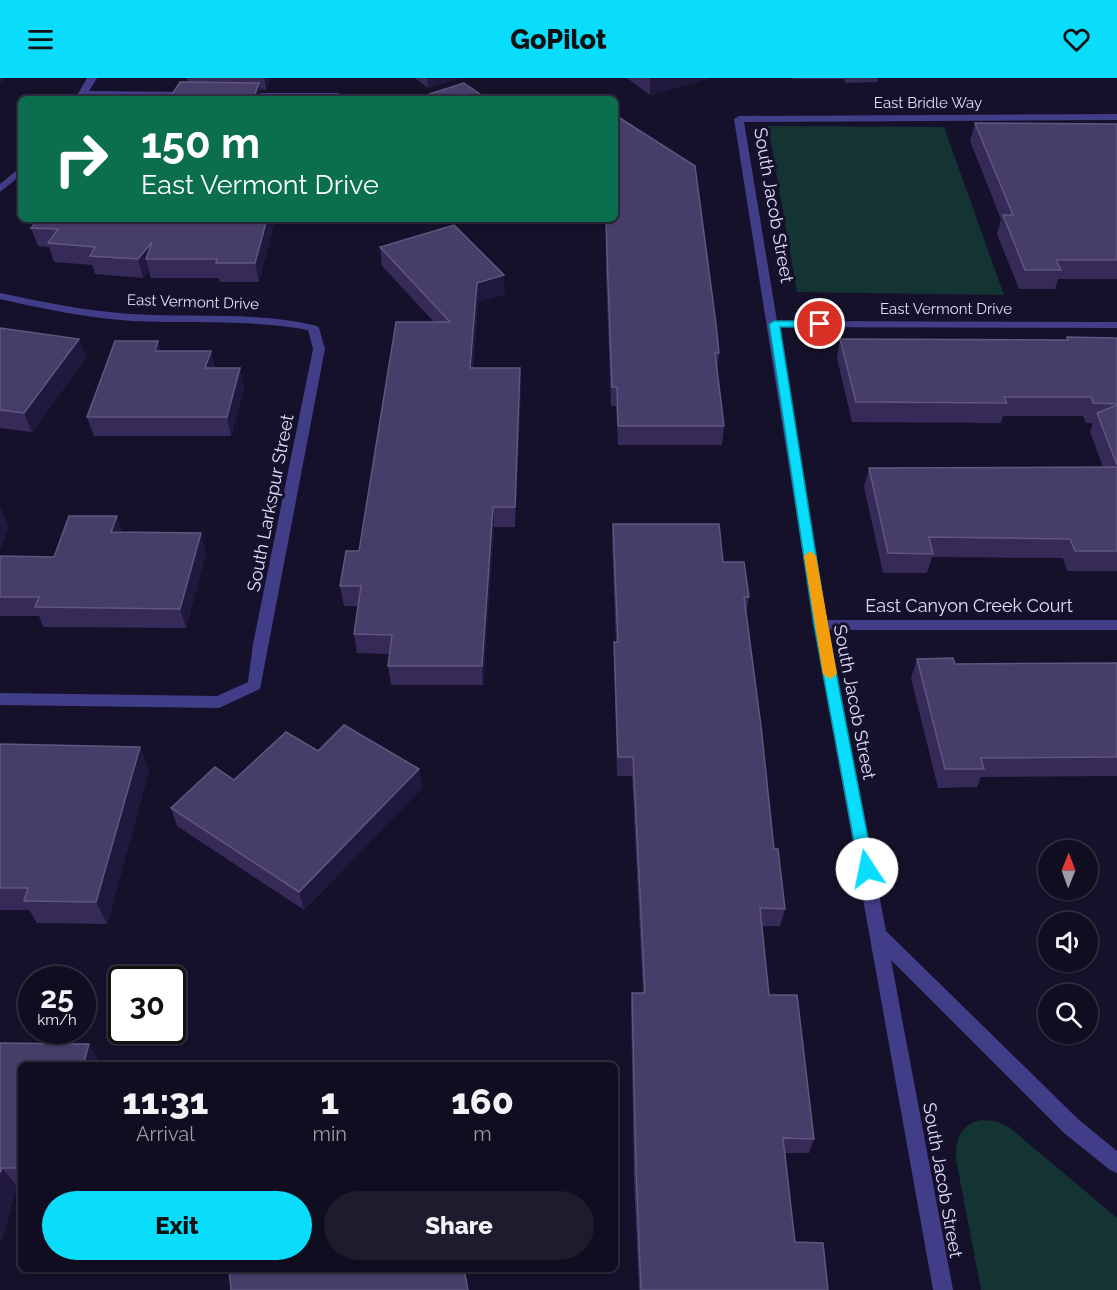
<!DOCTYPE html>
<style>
body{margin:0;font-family:Raleway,sans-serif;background:#1e1b2d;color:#f1f3f6;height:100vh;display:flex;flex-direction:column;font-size:22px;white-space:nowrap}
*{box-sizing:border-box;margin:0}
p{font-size:20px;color:#9c9ca5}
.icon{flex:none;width:33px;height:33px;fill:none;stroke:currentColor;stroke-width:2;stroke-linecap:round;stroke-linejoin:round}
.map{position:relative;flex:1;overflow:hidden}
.sheet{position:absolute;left:18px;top:984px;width:600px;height:210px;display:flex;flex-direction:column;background:#100d20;border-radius:9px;box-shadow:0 2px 4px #0004,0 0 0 2px #302d3e}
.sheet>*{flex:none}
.banner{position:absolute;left:18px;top:18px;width:600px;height:126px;border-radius:9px;box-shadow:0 2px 4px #0004,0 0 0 2px #302d3e;background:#0b6e4f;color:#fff;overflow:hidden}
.needle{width:39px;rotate:1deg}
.fabs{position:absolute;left:1038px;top:762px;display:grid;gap:12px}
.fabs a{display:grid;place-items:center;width:60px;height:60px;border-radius:50%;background:#100d20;box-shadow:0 2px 4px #0004,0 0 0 2px #302d3e;font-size:30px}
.speed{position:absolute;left:18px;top:888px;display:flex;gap:12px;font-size:30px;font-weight:700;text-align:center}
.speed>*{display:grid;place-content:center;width:78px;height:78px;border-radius:50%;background:#100d20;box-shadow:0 2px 4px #0004,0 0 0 2px #302d3e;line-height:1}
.speed small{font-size:15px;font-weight:400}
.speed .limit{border:3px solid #111;border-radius:9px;background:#fff;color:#111}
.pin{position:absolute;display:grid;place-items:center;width:51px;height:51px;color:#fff;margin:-26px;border:3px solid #fff;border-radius:50%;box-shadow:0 2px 6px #0007}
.me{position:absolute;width:66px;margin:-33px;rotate:349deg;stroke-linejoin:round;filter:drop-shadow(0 0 4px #0008)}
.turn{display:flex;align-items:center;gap:21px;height:126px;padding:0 24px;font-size:27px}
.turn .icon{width:78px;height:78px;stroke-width:2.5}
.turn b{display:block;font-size:42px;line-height:51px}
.eta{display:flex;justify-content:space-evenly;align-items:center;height:102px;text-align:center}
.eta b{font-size:36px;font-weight:800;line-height:42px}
.button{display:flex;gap:12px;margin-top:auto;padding:12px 24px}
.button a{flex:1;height:69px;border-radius:36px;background:#0adcfb;color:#111;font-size:24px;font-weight:800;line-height:69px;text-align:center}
.button a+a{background:#1e1b2d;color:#f1f3f6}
header{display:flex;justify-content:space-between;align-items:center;height:78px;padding:0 24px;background:#0adcfb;color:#111;font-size:27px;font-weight:800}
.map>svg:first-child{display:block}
.green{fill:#143434}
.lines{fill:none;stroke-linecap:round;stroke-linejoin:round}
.minor{fill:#423d88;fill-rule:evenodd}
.wall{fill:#352a58}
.shaded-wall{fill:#21183e}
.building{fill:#473d69;stroke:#5f5681;stroke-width:1.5}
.route{fill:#0adcfb;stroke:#068fa3;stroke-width:1.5}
.slow{fill:#f59e0b}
.labels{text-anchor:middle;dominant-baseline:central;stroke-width:6;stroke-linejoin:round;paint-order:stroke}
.far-street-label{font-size:15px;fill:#e0dbfe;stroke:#16112a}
.street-label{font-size:18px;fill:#e0dbfe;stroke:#16112a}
</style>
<header><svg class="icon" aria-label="menu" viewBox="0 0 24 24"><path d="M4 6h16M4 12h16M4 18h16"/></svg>GoPilot<svg class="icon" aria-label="heart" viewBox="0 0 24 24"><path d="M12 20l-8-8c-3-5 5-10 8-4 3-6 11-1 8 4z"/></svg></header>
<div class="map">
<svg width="1117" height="1212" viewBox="0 0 1117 1212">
<rect width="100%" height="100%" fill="#16112a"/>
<!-- green -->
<g class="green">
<path d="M768,48L944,49L1004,217L797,214Z"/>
<path d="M980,1042L996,1043L1009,1049L1117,1140V1212H981L956,1081C956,1061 959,1049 980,1042Z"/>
</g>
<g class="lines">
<!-- minor -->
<g class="minor">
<path d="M87,0H97L89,13L191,14L196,17L191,20L86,19L85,21H75Z"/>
<path d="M239,15H338L343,18L338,21L242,20L239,19Z"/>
<path d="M1117,36V42L744,44L777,243L1117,244V250L779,249L827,542H1117V552H829L886,853L1078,1041L1117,1073V1095L1110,1092L1064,1055L891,882L953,1212H933L814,547L734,41L739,38Z"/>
<path d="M21,89V97L0,114V106Z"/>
<path d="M0,215C43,224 86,233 131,236C193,240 256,233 317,248L319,250L325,271L260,611L219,630L0,627V615L217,618L248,604L253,566L313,271L308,252C250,241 191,246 132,243C88,240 44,231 0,221Z"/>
</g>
</g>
<!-- wall -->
<g class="wall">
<path d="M187,0H270L266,12L188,4Z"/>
<path d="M415,0H459L428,10Z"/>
<path d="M627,0H710L650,17Z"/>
<path d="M793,0H878L877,4L845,5L844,1H793Z"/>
<path d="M975,45L1117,46V201H1058L1055,211H1019L997,156L1001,141L970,63Z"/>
<path d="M38,141H275L259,204H220L219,200H151L149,193L143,200L95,196L92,187L54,184L49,169L38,168L31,150Z"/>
<path d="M606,141L719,275L717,292L724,348L722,367H618L616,328H611L606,194Z"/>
<path d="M380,169L505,216L478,224L473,290H520L521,310L515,449H494L483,607H391L388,588L390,576L357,575L354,556L358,528H344L340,508L359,473L434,244L382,188Z"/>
<path d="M0,250L79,261L86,280L32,354L0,350Z"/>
<path d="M1067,259L1117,260V493H1067L1063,480L932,479L927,495H883L864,409L869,390L1103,389L1090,354L1093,345H1086L1083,338H1003L1001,345L852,344L837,280L840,261L1066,262Z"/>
<path d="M158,263L161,273H211L215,290H240L244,310L231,358H94L87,339Z"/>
<path d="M613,446L723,484L749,519L746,537L774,771L785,831L780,848H762L769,917L814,1061L809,1075H785L795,1164L828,1212H639L634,1105L631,932L632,915H643L632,698H617L614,583V564H616L612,465Z"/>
<path d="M123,455L206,475L186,550L43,549L39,538H0V478L54,479Z"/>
<path d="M917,581L955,586L1117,585V698L981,699L977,709L938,710L911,600Z"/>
<path d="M0,666L140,669L149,693L107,846L37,845L29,832H0Z"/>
<path d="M318,673L419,691L422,710L304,832L177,748L171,730L234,702Z"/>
<path d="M0,965L101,986L21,987V1108H17L2,1161H0Z"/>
</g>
<!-- shaded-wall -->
<g class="shaded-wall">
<path d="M0,0H6L0,6Z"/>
<path d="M264,0H270L266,12Z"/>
<path d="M427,0H459L428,10Z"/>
<path d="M650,0H710L650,17Z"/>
<path d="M259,5L262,21H253Z"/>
<path d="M267,141H275L259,204L255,185Z"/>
<path d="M152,164L146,181L149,193L143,200L138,181Z"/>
<path d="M504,197L505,216L478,224L471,309L470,290L477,205Z"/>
<path d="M79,261L86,280L32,354L24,335Z"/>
<path d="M158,263L163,282L155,273Z"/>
<path d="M211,273L215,292L205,290Z"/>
<path d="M240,290L244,310L231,358L227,339Z"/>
<path d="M520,290L521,310L515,449V429Z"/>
<path d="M1,429L9,449L0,472V432Z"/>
<path d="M493,429L494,449L483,607L482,588Z"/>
<path d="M117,438L124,458L111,454Z"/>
<path d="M201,455L206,475L186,550L180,531Z"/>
<path d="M140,669L149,693L107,846L96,824Z"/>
<path d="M419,691L422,710L304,832L299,814Z"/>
<path d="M89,966L101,986L100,987H83Z"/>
<path d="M2,1090L17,1108L2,1161L0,1160V1095Z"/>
</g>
<!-- building -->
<g class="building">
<path d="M180,4L259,5L253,21H169Z"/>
<path d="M464,5L487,21H414Z"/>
<path d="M615,37L695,88L716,246L719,275H715L724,348H618L617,309H612L607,176L606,141H615Z"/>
<path d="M975,45L1117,46V182H1056L1061,192H1025L1003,137H1013Z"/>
<path d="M38,141H267L255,185H216L217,181H146L152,164L138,181L90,178L95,169L48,165L58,151L31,150Z"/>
<path d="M454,147L504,197L477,205L470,290H520L515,429H493L482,588H388L392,557L354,556L361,508H340L346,473H359L396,244H450L380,169Z"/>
<path d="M0,250L79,261L24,335L0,332Z"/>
<path d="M1067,259L1117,260V326L1093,325L1091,319H1004L1007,325L856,324L840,261L1068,262Z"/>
<path d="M115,263H158L155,273H211L205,290H240L227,339H87Z"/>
<path d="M1117,327V387L1097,335Z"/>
<path d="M1117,389V473H1075L1070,461L929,459L933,476L888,475L869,390Z"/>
<path d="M69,438H117L111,454L201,455L180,531L35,529L39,519H0V478L54,479Z"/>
<path d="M613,446H719L723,484H744L749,519H744L761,648L774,771H778L785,831L760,830L769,917H797L814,1061L783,1060L795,1164L823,1165L828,1212H641L636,1091L632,915H645L633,679H618L614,564H618Z"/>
<path d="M953,580L955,586L1117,585V679L981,680L984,691H945L917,581Z"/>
<path d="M344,647L419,691L299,814L171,730L215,689L234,702L286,654L318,673Z"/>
<path d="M0,666L140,669L96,824L24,823L28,810H0Z"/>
<path d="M0,965L89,966L83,987H21V1090H2L0,1095Z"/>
<path d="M229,1191H464L468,1212H231Z"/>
</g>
<!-- route -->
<path class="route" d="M820,243L823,244V249H780L827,547L874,791L867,797L859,791L814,547L769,246L774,243Z"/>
<!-- slow -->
<path class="slow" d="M810,473L816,478L837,596L830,601L823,596L804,478Z"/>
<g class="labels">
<!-- far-street labels -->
<g class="far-street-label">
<text x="928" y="25">East Bridle Way</text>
<text transform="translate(193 224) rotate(2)">East Vermont Drive</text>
<text x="946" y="231">East Vermont Drive</text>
</g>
<!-- street labels -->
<g class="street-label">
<text transform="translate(774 127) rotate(80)">South Jacob Street</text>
<text transform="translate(270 425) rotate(-79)">South Larkspur Street</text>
<text x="969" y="527">East Canyon Creek Court</text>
<text transform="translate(855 624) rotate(79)">South Jacob Street</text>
<text transform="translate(943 1102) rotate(80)">South Jacob Street</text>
</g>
</g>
</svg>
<div class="fabs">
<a><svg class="needle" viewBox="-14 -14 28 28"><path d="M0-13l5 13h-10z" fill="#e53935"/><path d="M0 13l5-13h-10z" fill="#9c9ca5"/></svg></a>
<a><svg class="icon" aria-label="sound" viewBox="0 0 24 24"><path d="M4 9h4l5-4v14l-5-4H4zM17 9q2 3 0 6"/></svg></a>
<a><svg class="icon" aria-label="search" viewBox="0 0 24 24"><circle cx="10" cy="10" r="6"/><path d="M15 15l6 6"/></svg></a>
</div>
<div class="speed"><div>25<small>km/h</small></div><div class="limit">30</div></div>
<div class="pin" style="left:820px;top:246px;background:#d93025"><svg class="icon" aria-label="arrive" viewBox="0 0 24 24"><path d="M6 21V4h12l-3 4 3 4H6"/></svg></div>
<svg class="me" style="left:867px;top:791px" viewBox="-20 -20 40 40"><circle r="19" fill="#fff"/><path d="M0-13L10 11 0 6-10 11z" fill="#0adcfb"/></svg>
<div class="banner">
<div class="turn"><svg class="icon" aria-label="right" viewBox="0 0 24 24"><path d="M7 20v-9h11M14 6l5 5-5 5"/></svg><div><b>150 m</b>East Vermont Drive</div></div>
</div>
<section class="sheet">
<div class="eta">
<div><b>11:31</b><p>Arrival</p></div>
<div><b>1</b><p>min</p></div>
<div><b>160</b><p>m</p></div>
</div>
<div class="button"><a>Exit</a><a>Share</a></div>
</section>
</div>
